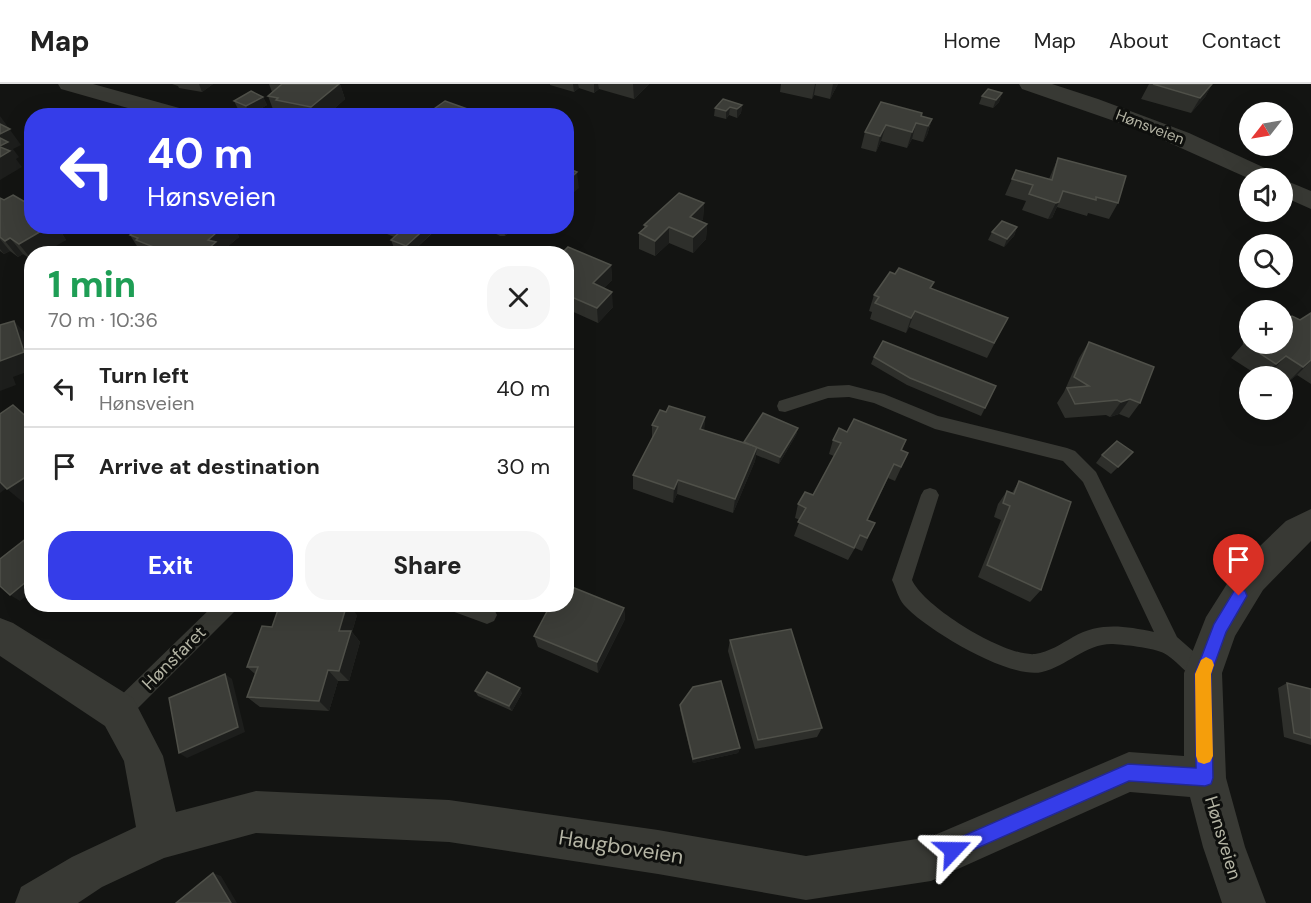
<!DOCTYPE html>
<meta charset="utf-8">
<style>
body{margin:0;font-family:"DM Sans",sans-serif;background:#f6f6f6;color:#222;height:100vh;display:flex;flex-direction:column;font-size:22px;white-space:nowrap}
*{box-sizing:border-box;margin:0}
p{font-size:20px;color:#767676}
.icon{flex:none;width:33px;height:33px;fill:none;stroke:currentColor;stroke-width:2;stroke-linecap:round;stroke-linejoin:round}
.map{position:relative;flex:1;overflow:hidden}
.panel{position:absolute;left:24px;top:162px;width:550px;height:366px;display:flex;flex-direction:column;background:#fff;border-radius:24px;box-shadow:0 6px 24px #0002}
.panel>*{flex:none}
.guide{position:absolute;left:24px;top:24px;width:550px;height:126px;border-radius:24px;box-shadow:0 6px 24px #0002;background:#353de9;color:#fff;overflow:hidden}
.needle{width:39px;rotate:239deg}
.fabs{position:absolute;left:1239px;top:18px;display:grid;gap:12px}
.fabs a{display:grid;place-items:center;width:54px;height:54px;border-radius:50%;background:#fff;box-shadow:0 6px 24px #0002;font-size:30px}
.pin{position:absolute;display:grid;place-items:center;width:51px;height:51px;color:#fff;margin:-62px -26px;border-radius:50% 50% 50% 0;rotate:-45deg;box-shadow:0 0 6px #0007}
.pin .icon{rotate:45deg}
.me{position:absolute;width:66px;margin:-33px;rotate:67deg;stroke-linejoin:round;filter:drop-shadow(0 0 4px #0008)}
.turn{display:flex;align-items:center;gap:21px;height:126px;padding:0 24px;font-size:27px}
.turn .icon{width:78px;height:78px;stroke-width:2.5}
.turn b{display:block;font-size:42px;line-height:51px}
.round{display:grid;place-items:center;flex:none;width:63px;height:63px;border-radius:24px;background:#f6f6f6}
.head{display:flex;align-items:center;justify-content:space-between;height:102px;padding:0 24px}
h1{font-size:36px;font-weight:800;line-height:45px;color:#1e9e55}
.button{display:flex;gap:12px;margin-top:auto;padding:12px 24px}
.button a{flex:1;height:69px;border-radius:24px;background:#353de9;color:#fff;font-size:24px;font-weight:800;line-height:69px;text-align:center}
.button a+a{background:#f6f6f6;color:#222}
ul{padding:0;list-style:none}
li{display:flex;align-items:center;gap:18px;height:78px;padding:0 24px;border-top:2px solid #e0e0e0}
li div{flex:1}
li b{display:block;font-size:22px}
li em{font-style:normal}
header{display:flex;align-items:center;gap:36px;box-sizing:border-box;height:84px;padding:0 30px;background:#fff;border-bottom:2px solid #e0e0e0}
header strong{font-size:28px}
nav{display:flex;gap:33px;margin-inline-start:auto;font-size:21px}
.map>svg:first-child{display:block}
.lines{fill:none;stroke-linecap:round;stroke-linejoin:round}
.lane{fill:#383934;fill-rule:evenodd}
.street{fill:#383934;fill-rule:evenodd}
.wall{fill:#2e2f2b}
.shaded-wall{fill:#1d1e1c}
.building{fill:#3c3d38;stroke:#4f5049;stroke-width:1.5}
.route{fill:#353de9;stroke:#222897;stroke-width:1.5}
.slow{fill:#f59e0b}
.labels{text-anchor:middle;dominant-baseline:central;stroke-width:6;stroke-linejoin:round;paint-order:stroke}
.far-street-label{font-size:15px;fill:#b4b4a4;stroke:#0e0f0d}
.street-label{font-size:18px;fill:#b4b4a4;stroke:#0e0f0d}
.near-street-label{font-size:21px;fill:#b4b4a4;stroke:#0e0f0d}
</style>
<header>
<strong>Map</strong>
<nav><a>Home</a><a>Map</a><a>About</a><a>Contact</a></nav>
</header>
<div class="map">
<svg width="1311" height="819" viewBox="0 0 1311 819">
<rect width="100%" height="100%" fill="#131412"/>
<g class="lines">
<!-- lane -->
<g class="lane">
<path d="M849,301L884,310L938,332L1067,364L1075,367L1096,388L1177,553L1210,582L1213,589L1210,596L1203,599C1189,593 1180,580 1167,571C1158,564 1126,561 1113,560C1087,559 1067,582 1042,588C1010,596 925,545 904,521C898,514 896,504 892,496L921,411L924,406L930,404L936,406L939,411L912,496C924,523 1005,573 1035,570C1049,568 1061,560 1073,553C1100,538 1124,542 1154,548L1083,398L1063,377L935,345L874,319L849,313L828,314L785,328L779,327L777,322L779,317L828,302Z"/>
<path d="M215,520H239L236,526L127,635L119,639L111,635L108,628L111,621Z"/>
<path d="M446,520H483L494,525L497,531L494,537L487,540L449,526Z"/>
</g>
<!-- street -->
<g class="street">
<path d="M58,0H93L190,27L193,32H156L61,5Z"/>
<path d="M1019,0H1052L1098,15L1189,49L1276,89L1279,94L1250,95L1143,47L1022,5Z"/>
<path d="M1282,95L1311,107V125L1282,112Z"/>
<path d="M1311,425V457L1263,506L1235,552L1222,589L1226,694L1245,763L1266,819H1222L1203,763L1190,713L1130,708L931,797L806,816L658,790L449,758L256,749L164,774L102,803L78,819H15L21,803L72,773L136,743L124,677L105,642L0,572V534L13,539L133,614L163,672L176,728L256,707L449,716L658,746L806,772L930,753L1129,668L1184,672V589L1206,533L1237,484L1286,437Z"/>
</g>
</g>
<!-- wall -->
<g class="wall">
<path d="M172,0H213L202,8L179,4L178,2Z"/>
<path d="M269,0H340L345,15L326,32H282L281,30L274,28L268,12L272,8Z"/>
<path d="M550,0H649L634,15L599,5L594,9L579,4L574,8L550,1Z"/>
<path d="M781,0H838L830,15L814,11L812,15L780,8Z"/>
<path d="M1149,0H1212L1205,13L1191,29L1141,15Z"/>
<path d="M1002,9L999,18L993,24L979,20L982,12Z"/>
<path d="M263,13L267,21L250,31L238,25L234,17Z"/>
<path d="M742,21L741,29L737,34L729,31L726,35L714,32L715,24Z"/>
<path d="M922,29L921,32L932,35L927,51L923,58L912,55L907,64L881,57L876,68L861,64L865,48Z"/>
<path d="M1058,74L1118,119L1109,135L1088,129L1087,132L1057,123L1052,134L1048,135L1022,126L1026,117L1005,111L1016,86L1049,95Z"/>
<path d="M0,114L61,148L66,156L32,170V176L23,170L18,173L10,167L4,170L0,167Z"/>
<path d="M704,119L703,135L701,137L707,140L706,155L693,169L669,159L655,172L639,165V149L644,144V141Z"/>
<path d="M141,142H234L239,153L221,168L222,170H145L140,167L130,151Z"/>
<path d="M385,142L439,143L410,170H407L394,164L391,156L394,153L387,150Z"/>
<path d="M481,142H517L505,152H500Z"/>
<path d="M534,142H559L550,150Z"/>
<path d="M1017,143L1014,152L1004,163L988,156L992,148Z"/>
<path d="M567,170L611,181L612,196L604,204L613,223L598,239L567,225Z"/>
<path d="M895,190L934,198L931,204L1000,249L987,274L909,243L906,249L870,235L872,228L869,227L874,211Z"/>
<path d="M1311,229V300L1297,291L1288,298L1282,294V292H1280L1272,287L1265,292H1259L1231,274L1244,259L1300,236Z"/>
<path d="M1089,258L1140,319L1129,334L1119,330L1110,333L1106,331L1065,334L1057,319L1064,308L1079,274Z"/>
<path d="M874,273L996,302L981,332L907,301L871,280Z"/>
<path d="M666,328L705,333L704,346L744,359V358L798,344L796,351L779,380L756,371L755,377L733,429L677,410L673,419L633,405V391L652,354V341Z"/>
<path d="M847,348L906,356L902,367L908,369L895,397L888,394L868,436L875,439L862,467L855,464L848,476L794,452L800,436L795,434L798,420L813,411L834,372L829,370L833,356Z"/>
<path d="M1102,371L1127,375L1111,390L1096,379Z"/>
<path d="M1019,397L1041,506L1030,518L978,493L1001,436L994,433L998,420L1007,407L1012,409Z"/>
<path d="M624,524L625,535L598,589L538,563L534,552Z"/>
<path d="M357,531L352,548L360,558L349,597H338L329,627L260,623L247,613L255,590L247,583L272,543Z"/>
<path d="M730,556L822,644L817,653L755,665L728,567Z"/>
<path d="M1287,599L1311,605V661L1284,653L1278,604Z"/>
<path d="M475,607L522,609L512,627L478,612Z"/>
<path d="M680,621L740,664L738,669L693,679L680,626Z"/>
</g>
<!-- shaded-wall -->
<g class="shaded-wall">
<path d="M199,0H213L202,8Z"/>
<path d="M339,0H340L345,15L326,32H315L311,23Z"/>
<path d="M573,0H578L579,4L574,8Z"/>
<path d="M594,0H598L599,5L594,9Z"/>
<path d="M633,0H649L634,15Z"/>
<path d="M815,0H816L814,11L812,15Z"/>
<path d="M833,0H838L830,15Z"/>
<path d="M1212,0L1205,13L1191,29L1200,14Z"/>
<path d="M1002,9L999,18L993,24L996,16Z"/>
<path d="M263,13L267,21L250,31L246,22Z"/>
<path d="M742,21L741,29L737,34V25Z"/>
<path d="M730,23L729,31L726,35V27Z"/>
<path d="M0,32L21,61L13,65L19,73L16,75L22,83L0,96Z"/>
<path d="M932,35L927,51L923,58L928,42Z"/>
<path d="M916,39L912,55L907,64L912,48Z"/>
<path d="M886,41L881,57L876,68L880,52Z"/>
<path d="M577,88L579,104L567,114V97Z"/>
<path d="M569,117L571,133L567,136V118Z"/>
<path d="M1059,118L1052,134L1048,135L1056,119Z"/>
<path d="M704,119L703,135L690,148V133Z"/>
<path d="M707,140L706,155L693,169V153Z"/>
<path d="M50,142H57L66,156L43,170H32V176L19,160Z"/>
<path d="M219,142H234L239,153L221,168L222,170H202L208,156Z"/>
<path d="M428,142H439L410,170H409L406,162Z"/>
<path d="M505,142L517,143L505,152L504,144Z"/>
<path d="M549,142H559L550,150Z"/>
<path d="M669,143V159L655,172V157Z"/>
<path d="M1017,143L1014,152L1004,163L1007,155Z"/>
<path d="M10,154L23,170L18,173L5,157Z"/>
<path d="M0,155L10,167L4,170L0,165Z"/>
<path d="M172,163L176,170H167L166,168Z"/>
<path d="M611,181L612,196L594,215L593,199Z"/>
<path d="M612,208L613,223L598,239L597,224Z"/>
<path d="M915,227L909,243L906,249L911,234Z"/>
<path d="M14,237L28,252L32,263V286L13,293L16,301L0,307V277Z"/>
<path d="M1286,272L1272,287L1264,292L1276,280Z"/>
<path d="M1311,277L1297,291L1288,298L1303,283Z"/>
<path d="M1130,315L1119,330L1110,333L1121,318Z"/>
<path d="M705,333L704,348L700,345Z"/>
<path d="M798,344L796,351L779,380L780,373Z"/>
<path d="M757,363L755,377L733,429L735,415Z"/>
<path d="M1133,368L1127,375L1111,390Z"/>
<path d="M894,380L888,394L861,449L867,436Z"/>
<path d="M32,389V413L24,419L7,405Z"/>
<path d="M0,396L8,403L0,409Z"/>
<path d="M678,396L677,410L673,419L674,405Z"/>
<path d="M32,493V507L20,517L10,511Z"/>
<path d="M347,520H349L357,531L352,548L360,558L349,597L339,587V547Z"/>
<path d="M624,524L625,535L598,589L597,578Z"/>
<path d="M328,586L338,597L329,627L319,617Z"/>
<path d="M225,590L232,595L245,648L187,674L179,669Z"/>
<path d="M520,604L522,609L512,627L509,622Z"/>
<path d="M740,664L738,669L693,679V675Z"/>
<path d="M213,789L221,792L237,819H231Z"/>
</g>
<!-- building -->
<g class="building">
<path d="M282,0H339L311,23L276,16L278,14L268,12Z"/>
<path d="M1153,0H1212L1200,14Z"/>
<path d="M988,5L1002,9L996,16L982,12Z"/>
<path d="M251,7L263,13L246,22L234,17Z"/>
<path d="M723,15L742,21L737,25L730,23L726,27L715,24Z"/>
<path d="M445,17L487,32H424Z"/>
<path d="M881,18L922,29L921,32L932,35L928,42L916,39L912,48L886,41L880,52L865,48Z"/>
<path d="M0,40L10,45L0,50Z"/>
<path d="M0,54L8,58L0,62Z"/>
<path d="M0,63L10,67L0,73Z"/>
<path d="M1058,74L1126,92L1118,119L1096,113V116L1063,107L1059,118L1056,119L1029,110L1033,101L1012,95L1016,86L1052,96Z"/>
<path d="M567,84L577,88L567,97Z"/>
<path d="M679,109L704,119L690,133L707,140L693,153L669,143L655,157L639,149L647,142L644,141Z"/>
<path d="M13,111L32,122V142H50L19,160L10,154L5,157L0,153V114L4,116Z"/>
<path d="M1002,137L1017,143L1007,155L992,148Z"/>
<path d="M141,142H224L208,156L216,158L202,170H189L172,163L166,168L136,156L138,154L130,151Z"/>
<path d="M387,142H428L406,162L391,156L400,148Z"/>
<path d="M568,163L611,181L593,199L612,208L597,224L567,211V170H561Z"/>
<path d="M899,184L934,198L930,204L1008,234L994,259L915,227L911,234L875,219L879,213L874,211L890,188L895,190Z"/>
<path d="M1311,229V276L1303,283L1286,272L1276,280L1244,259L1250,255V260H1282V238L1292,232L1300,236Z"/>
<path d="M14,237L24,268L0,277V241Z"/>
<path d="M883,257L996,302L985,324L910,294L874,273Z"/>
<path d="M1089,258L1154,283L1140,319L1130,315L1121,318L1117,316L1075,320L1067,304L1089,302L1074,293Z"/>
<path d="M13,321L29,335L32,333V389L7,405L0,398V330Z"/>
<path d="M669,322L705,333L700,345L757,363L735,415L678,396L674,405L633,391L658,343L652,341L660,326L666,328Z"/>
<path d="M763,329L798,344L780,373L744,358Z"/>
<path d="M854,335L906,356L901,366L908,369L901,383L894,380L867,436L875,439L867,454L860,451L854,464L798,438L806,424L798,420L805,408L813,411L841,359L833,356L839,344L847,348Z"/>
<path d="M1117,357L1133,368L1118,383L1102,371Z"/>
<path d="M1019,397L1071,418L1041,506L987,481L1010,422L1003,419L1007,407L1014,410Z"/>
<path d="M32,450V493L10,511L0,502V475Z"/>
<path d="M567,501L624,524L597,578L534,552L551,520H567Z"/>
<path d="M280,520H347L339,547H351L339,587L328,586L319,617L247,613L258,583H247L262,542L272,543Z"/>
<path d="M791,545L822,644L758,656L730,556Z"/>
<path d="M487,588L520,604L509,622L475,607Z"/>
<path d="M225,590L238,643L179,669L169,614Z"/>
<path d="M721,597L740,664L693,675L680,621L693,603Z"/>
<path d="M1287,599L1311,605V654L1294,649Z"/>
<path d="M213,789L231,819H176Z"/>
</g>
<!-- route -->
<path class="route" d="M1239,505L1245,507L1247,512L1226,548L1211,590L1213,694L1211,700L1205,702L1129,697L959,772L953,775L947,772L944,766L947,759L1128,680L1196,684L1195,590L1214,540L1234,507Z"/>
<!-- slow -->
<path class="slow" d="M1206,573L1212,576L1214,581L1211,590L1213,672L1210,678L1204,680L1198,678L1196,672L1195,590L1201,576Z"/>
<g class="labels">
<!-- far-street labels -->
<g class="far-street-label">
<text transform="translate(1150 43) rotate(21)">Hønsveien</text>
</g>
<!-- street labels -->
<g class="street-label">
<text transform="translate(174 574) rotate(-45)">Hønsfaret</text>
<text transform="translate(1223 754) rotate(73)">Hønsveien</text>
</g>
<!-- near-street labels -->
<g class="near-street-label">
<text transform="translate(621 763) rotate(9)">Haugboveien</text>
</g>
</g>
</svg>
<div class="fabs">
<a><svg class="needle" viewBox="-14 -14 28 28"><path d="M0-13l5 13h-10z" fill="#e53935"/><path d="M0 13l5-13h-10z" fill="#767676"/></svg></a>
<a><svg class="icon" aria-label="sound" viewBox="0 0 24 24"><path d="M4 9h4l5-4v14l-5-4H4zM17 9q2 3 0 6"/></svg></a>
<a><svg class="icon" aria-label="search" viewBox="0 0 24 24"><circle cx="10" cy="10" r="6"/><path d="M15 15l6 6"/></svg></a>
<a>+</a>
<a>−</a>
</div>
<div class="pin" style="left:1239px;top:512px;background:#d93025"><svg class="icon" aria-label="arrive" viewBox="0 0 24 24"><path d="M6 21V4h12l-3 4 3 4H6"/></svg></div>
<svg class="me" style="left:953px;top:766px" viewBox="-20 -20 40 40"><path d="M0-17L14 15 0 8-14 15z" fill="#353de9" stroke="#fff" stroke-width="4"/></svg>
<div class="guide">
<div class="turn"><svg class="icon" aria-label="left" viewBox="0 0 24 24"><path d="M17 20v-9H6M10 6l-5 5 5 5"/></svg><div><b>40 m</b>Hønsveien</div></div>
</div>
<section class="panel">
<div class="head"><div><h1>1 min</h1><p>70 m · 10:36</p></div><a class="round"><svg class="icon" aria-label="close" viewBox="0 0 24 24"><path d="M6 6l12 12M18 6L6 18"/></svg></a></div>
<ul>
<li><svg class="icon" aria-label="left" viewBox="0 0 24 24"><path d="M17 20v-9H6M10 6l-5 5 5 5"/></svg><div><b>Turn left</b><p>Hønsveien</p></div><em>40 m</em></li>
<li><svg class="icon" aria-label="arrive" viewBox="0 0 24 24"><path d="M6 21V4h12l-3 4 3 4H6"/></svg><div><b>Arrive at destination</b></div><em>30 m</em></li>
</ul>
<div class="button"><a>Exit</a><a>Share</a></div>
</section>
</div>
